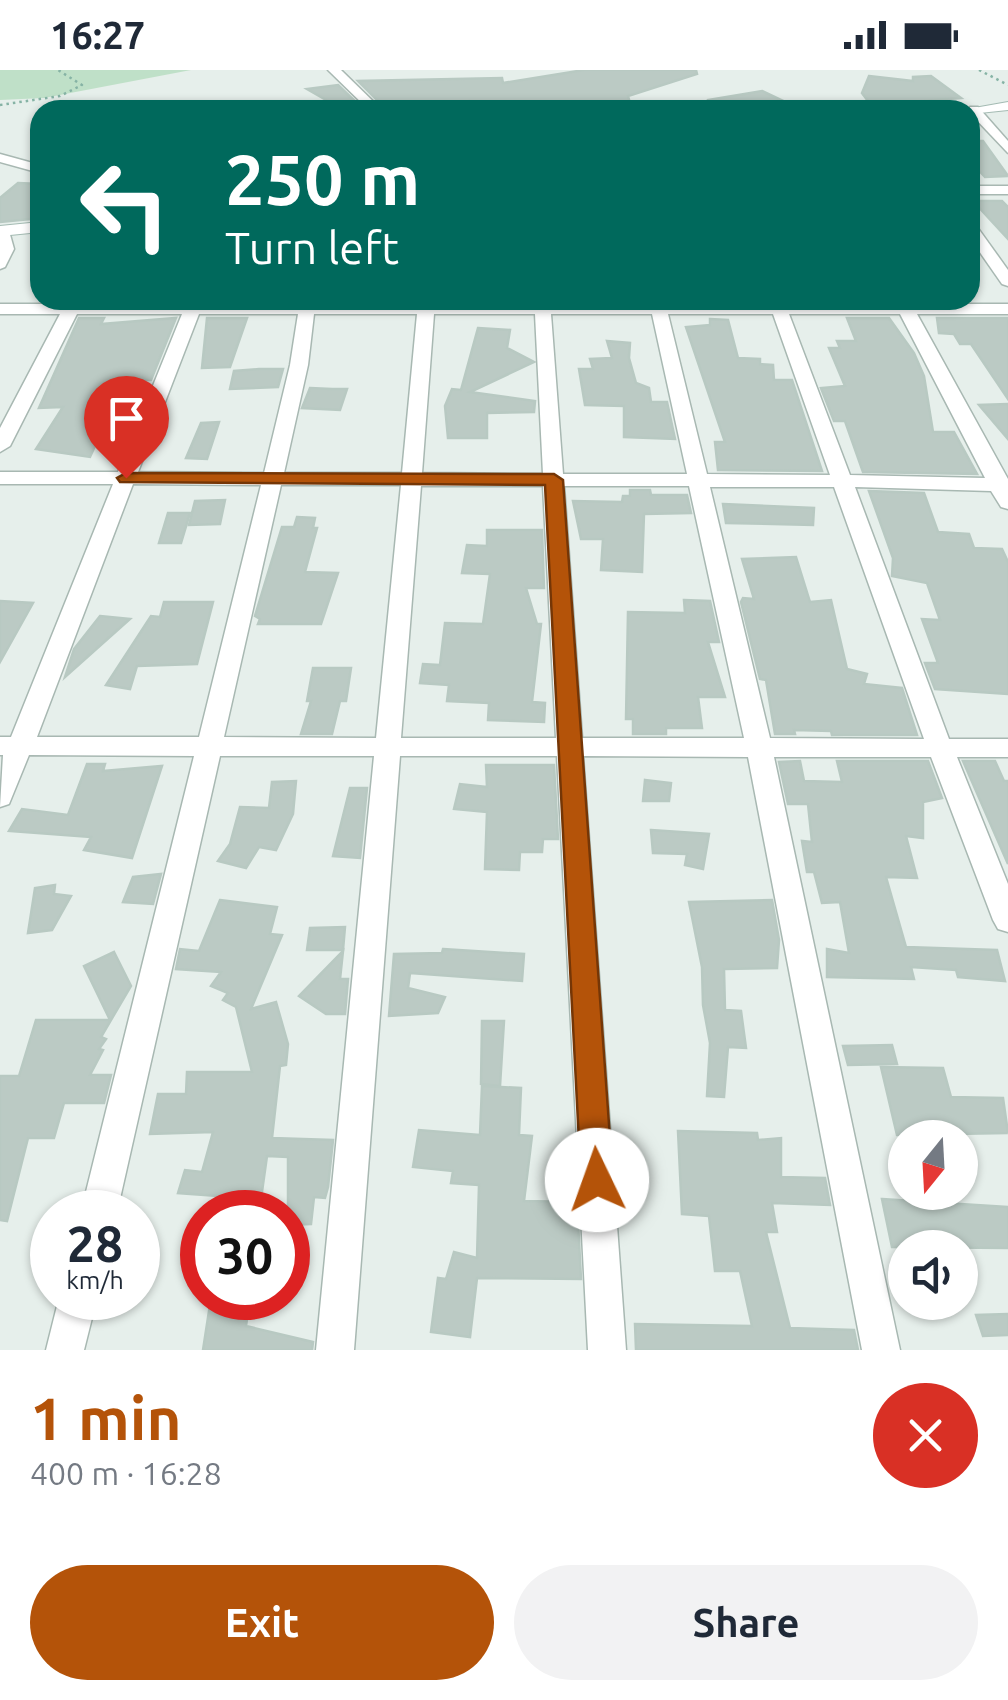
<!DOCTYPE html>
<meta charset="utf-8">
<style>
body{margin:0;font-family:Ubuntu,sans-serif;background:#f2f2f3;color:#1f2937;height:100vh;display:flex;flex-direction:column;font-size:38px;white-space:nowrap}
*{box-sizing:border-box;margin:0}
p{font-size:32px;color:#747a83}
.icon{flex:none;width:55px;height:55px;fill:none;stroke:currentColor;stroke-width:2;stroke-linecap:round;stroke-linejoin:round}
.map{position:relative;height:1280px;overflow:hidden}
.panel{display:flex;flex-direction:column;background:#fff;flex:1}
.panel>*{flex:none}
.guide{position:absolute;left:30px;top:30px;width:950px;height:210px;border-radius:30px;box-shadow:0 2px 8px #0004;background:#00695c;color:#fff;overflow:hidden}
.needle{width:65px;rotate:198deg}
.controls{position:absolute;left:888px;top:1050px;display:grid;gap:20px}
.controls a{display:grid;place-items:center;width:90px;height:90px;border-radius:50%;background:#fff;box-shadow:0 2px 8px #0004;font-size:50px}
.speed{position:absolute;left:30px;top:1120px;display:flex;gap:20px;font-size:50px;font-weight:700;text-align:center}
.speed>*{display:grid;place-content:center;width:130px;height:130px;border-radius:50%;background:#fff;box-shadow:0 2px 8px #0004;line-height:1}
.speed small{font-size:25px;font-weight:400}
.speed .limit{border:15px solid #d22;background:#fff;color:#111}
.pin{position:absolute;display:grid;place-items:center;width:85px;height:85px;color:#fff;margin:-102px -42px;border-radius:50% 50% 50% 0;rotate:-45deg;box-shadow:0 0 10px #0007}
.pin .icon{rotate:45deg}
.me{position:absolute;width:110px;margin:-55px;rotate:357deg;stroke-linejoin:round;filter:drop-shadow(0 0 8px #0008)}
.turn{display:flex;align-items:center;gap:35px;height:210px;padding:0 30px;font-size:45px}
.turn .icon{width:130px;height:130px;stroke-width:2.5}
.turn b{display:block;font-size:70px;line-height:85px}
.round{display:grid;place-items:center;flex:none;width:105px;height:105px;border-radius:52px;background:#f2f2f3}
.summary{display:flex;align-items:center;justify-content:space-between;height:170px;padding:0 30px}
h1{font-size:60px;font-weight:700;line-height:75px;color:#b45309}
.button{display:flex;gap:20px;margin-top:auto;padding:20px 30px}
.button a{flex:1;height:115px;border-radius:60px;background:#b45309;color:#fff;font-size:40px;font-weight:700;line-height:115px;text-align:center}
.button a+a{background:#f2f2f3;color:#1f2937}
.status{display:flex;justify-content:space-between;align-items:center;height:70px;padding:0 50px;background:#fff;direction:ltr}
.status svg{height:28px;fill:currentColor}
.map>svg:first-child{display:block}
.green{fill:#bfe0c8}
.building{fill:#bbcac4;stroke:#b8c9c2;stroke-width:2.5}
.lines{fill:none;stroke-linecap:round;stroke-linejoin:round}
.street-casing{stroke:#a8b8b2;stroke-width:3}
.secondary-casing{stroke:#a4bbb3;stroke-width:2}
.path{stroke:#86b3a5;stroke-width:2.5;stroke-dasharray:2.5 4;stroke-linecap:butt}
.street{fill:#fff;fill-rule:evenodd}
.secondary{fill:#fff;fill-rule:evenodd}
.route{fill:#b45309;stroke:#753606;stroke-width:2.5}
</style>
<div class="status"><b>16:27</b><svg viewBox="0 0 49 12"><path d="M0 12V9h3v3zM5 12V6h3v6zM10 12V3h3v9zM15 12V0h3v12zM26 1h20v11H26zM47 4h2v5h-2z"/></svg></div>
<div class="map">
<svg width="1008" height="1280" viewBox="0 0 1008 1280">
<rect width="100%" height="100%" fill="#e6efeb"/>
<!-- green -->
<path class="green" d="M0,0H191L44,28L0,30Z"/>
<!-- building -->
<g class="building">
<path d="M584,0H696L697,4L628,26L632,40H481L469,31L450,40L412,32L383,36L358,11L502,8L503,13Z"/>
<path d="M869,6L913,11V7L931,6L961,28L871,35L862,23Z"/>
<path d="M338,15L362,38L357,34L340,38L307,19Z"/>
<path d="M762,21L802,40H709L708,30Z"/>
<path d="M970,71H983L1008,106L985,107L970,91Z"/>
<path d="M18,113L40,114V148L0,152V128Z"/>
<path d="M973,131H1002L1008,137V169Z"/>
<path d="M79,248H104L101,254L176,248L151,310H125L90,387L36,379L63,337L39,338Z"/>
<path d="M207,248H247L230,297L202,298Z"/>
<path d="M847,248H889L914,283L924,306L933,362H954L977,404L863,402L845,351H834L821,318L845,316L829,278H840L837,271H856Z"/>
<path d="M937,248H1008V329L971,274H960L954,264L939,263Z"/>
<path d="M710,249L728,250L738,288L760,289V294L773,295L774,310H792L822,401L718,400L715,372H725L686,257L710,255Z"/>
<path d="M478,258L510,260L507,278L534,292L470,322L535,331L534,342L487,343V368H448L445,336L452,319L461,320Z"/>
<path d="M607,271L630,273L629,288L636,313L649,318L651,332H667L675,369L624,367V336L585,335L579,299H593L590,289L612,288Z"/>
<path d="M259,299H283L278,317L230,319L234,301Z"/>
<path d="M310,318L332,319H347L340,340L302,338Z"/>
<path d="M1008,334V369L979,335Z"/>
<path d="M219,352L207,389L186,388L201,353Z"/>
<path d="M630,420H650L651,425H687L691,443L644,444L642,502L601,500L603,469H581L573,431L622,432L623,426H630Z"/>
<path d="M869,421L924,423L938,462L969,464L974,478L1002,479L1008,492V624L935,619L925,593H938L922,549L940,550L927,513L892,506L893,488Z"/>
<path d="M225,430L220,454L189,455L195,431Z"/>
<path d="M723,434L814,438L813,455L726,453Z"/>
<path d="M168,443H190L181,473H159Z"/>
<path d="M297,447L315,448L313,458H317L305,502L338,503L321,554H258L260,549L255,546L282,457H294Z"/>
<path d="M487,460H542L544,518H526L537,554H541L532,632L545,633L544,652L488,650L489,633L447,631L449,615L420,613L423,594L440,595L445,553L483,554L490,504L462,503L467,475L487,476Z"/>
<path d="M796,487L810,532L831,530L847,599L867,604L864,614L902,618L917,665H832L831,661L794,660L795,664H775L766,610L760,609L741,532L743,528L754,529L742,489Z"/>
<path d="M684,530L710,531L719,572H708L725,627H698L702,658H666V664H633V649H626L628,542L685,543Z"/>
<path d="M0,531L33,533L0,592Z"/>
<path d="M164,532H213L197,594L137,596L130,619L106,615L151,546L160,547Z"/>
<path d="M100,546L130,549L65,607L74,579Z"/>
<path d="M313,598H351L346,631H340L332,664H301L311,631H307Z"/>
<path d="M800,691L804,711L842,712L837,691H928L942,728L923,732V768L906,766L917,808L886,807L906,877L997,880L1005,911L958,907L956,900L911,897L914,909L827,907V879L849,883L840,832L822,833L814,802H807L802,771L812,772L808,734H788L779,692Z"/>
<path d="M963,691H995L1004,711H1008V794Z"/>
<path d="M87,694H105L103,701L162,696L132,788L84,780L91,767L9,761L22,739L68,745Z"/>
<path d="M486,695H554L558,769H543L542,782H520L519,800L485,799L487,742L454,739L460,714L487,717Z"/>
<path d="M645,710L671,713L669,731H643Z"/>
<path d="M296,711L293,744L276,780L259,777L246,798L218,791L230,774L240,737L269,738L272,712Z"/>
<path d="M350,718H367L360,788L333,786Z"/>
<path d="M651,760L709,764L703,799L685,795L687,784L653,783Z"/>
<path d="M161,804L153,834L123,832L133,807Z"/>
<path d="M55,815L54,824L71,826L52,860L28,863L35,818Z"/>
<path d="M220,830L277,837L270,864L282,865L251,939L276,932L288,974L286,995L280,996L272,1068L333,1070L328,1117L325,1128L314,1127L311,1154L288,1155V1087L267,1086L261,1129L178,1123L185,1100L202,1102L213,1062L150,1064L158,1024H186L187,1002H252L236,937L223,930L228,923L211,916L221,902L176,899L180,879L199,881Z"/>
<path d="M772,830L779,870L777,898L724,899L725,940L741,941L746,978L728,977L724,1027L707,1026L710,973L703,935L702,897L689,832Z"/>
<path d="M345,857L343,880H307L310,858Z"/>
<path d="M443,879L524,884L522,911L410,903L408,918L445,927L438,943L389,946L394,884L442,883Z"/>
<path d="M343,881L340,909H348L345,944H326L299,926Z"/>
<path d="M114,882L131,916L101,967L106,969L99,979L103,980L90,1005H111L104,1033H64L54,1068H28L7,1151L0,1150V1006H19L36,950H110L84,896Z"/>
<path d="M482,951H504L500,1016L481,1014Z"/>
<path d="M892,975L897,994L848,995L843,976Z"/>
<path d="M881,997L943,998L951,1027L1003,1028L1008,1063L897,1065Z"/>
<path d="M482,1016L521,1018L519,1065L532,1066L524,1131L577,1132L581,1209L477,1208L470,1267L431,1262L438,1208L446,1209L454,1182L477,1188L479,1115L451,1113L453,1101L413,1097L419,1060L480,1065Z"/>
<path d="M678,1061L757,1063L758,1070L781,1068V1107L825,1108L830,1135L772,1133L777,1162H766L790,1258L854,1260L858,1280H636L635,1254L752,1256L740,1201H715L709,1146L682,1144Z"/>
<path d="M882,1129L1008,1137V1178L892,1177Z"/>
<path d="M211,1228H250L246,1256L313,1272L312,1280H203Z"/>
<path d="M1008,1244V1265L983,1266L976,1245Z"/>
</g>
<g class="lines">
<defs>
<g id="street">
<path d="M328,0H341L382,40H369Z"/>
<path d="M970,37H978L1008,71V83L970,43Z"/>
<path d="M0,84L40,95V103L0,92Z"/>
<rect x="970" y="116" width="38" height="8"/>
<path d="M970,153L975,154L1008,200V216L1002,214L970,168Z"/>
<path d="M0,157L9,161L14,179L5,197L0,199Z"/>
<path d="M188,230H204L203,234H299L300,230H316V234H418L419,230H435V234H534V230H550V234H650L649,230H665L666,234H769L768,230H784L786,234H895L893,230H909L911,234H1008V244H917L1008,409V439L1001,437L991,421L855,417L949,669H1008V687H957L1008,814V862L998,859L993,850L931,687H774L900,1280H862L748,687L583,686L626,1280H588L557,686H400L354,1280H316L374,686H220L117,1142H81L194,686L29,685L9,734L0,737L3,685H0V667H11L113,414H0V402H118L182,244H77L10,376L0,382V358L60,244H0V234H186ZM199,244H298L290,295L264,403L138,402ZM314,244H417L402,403H284L308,295ZM434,244H535L543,404L422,403ZM551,244H652L687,404H563ZM668,244H773L830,405L707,404ZM789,244H900L985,408L850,405ZM133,414L261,415L199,667H37ZM281,415H401L376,668L224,667ZM421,416H543L556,668H401ZM564,416H689L744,668H582ZM710,417H834L924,669L770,668Z"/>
<path d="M59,1228H97L84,1280H46Z"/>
</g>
<g id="secondary">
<path d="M1008,32V40L970,44V40H963Z"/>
<path d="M40,152V162L0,166V156Z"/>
</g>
</defs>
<!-- street casing -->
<use href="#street" class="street-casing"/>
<!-- secondary casing -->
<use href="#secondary" class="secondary-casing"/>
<!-- path -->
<g class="path">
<path d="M979,0L1008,15"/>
<path d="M0,35L60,26L82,15L58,0"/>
</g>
<!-- street -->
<use href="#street" class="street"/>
<!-- secondary -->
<use href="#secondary" class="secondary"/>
</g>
<!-- route -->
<path class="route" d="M126,403L554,404L563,410L613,1110L608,1121L597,1126L585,1121L581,1110L545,415L120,412L117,408Z"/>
</svg>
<div class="controls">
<a><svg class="needle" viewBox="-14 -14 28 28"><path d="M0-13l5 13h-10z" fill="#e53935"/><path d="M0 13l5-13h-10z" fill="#747a83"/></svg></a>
<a><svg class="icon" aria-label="sound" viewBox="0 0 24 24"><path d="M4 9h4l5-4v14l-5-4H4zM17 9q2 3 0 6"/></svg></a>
</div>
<div class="speed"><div>28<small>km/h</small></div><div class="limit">30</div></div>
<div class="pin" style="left:126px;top:408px;background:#d93025"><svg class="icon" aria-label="arrive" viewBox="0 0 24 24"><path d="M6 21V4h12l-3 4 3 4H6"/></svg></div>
<svg class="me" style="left:597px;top:1110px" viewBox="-20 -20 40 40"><circle r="19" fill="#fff"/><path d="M0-13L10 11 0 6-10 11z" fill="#b45309"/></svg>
<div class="guide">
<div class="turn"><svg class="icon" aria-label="left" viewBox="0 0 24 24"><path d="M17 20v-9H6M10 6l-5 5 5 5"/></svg><div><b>250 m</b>Turn left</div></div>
</div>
</div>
<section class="panel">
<div class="summary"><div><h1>1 min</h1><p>400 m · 16:28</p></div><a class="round" style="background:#d93025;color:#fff"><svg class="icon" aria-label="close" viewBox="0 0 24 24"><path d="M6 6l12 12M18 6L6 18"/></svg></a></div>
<div class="button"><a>Exit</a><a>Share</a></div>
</section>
